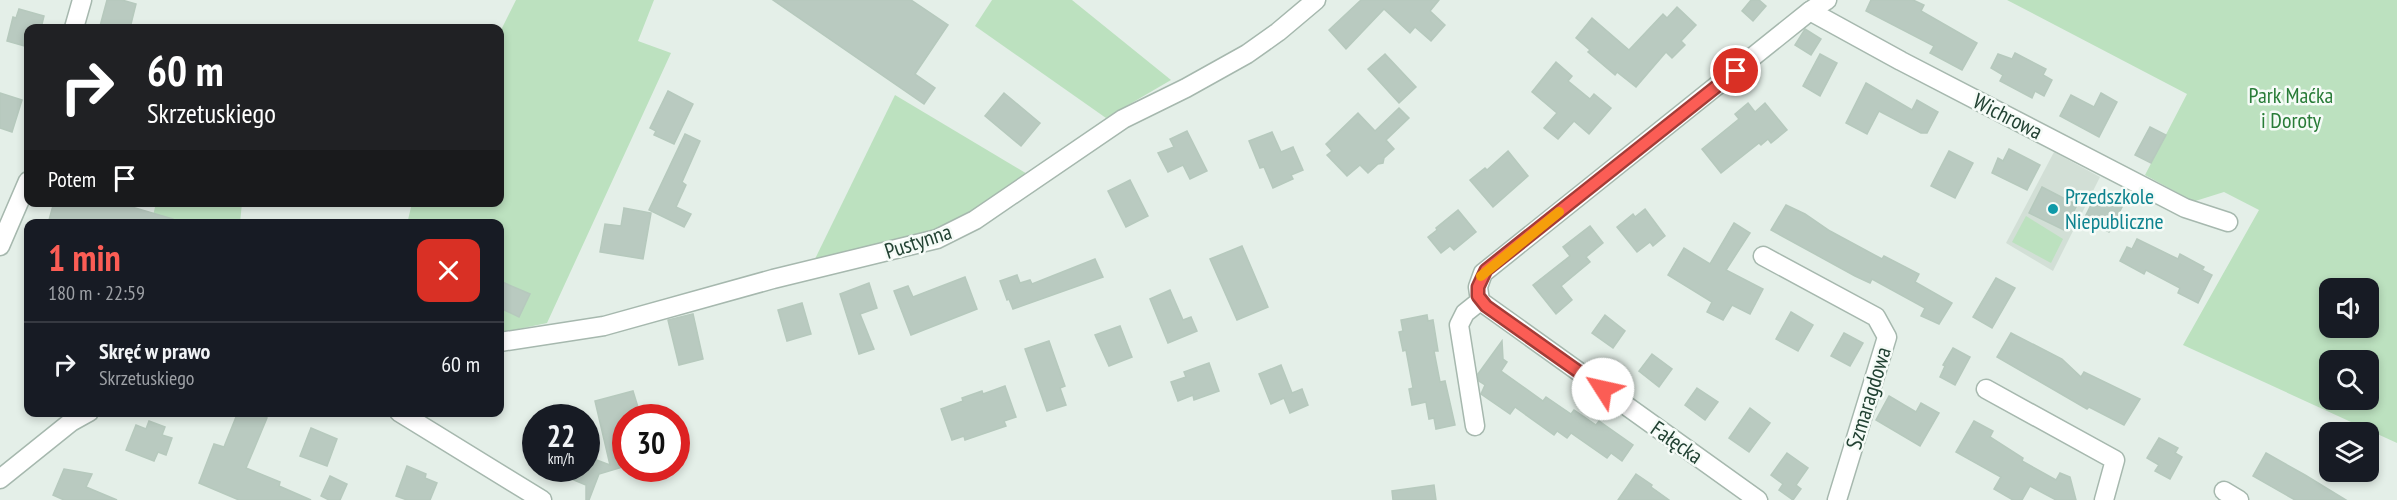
<!DOCTYPE html>
<html lang="pl">
<meta charset="utf-8">
<style>
body{margin:0;font-family:"PT Sans Narrow",sans-serif;background:#242831;color:#f1f3f6;height:100vh;display:flex;flex-direction:column;font-size:22px;white-space:nowrap}
*{box-sizing:border-box;margin:0}
p{font-size:20px;color:#9ea1a6}
.icon{flex:none;width:33px;height:33px;fill:none;stroke:currentColor;stroke-width:2;stroke-linecap:round;stroke-linejoin:round}
.map{position:relative;flex:1;overflow:hidden}
.panel{position:absolute;left:24px;top:219px;width:480px;height:198px;display:flex;flex-direction:column;background:#171b24;border-radius:12px;box-shadow:0 3px 9px #0003}
.panel>*{flex:none}
.banner{position:absolute;left:24px;top:24px;width:480px;height:183px;border-radius:12px;box-shadow:0 3px 9px #0003;background:#202124;color:#fff;overflow:hidden}
.controls{position:absolute;left:2319px;top:278px;display:grid;gap:12px}
.controls a{display:grid;place-items:center;width:60px;height:60px;border-radius:12px;background:#171b24;box-shadow:0 3px 9px #0003;font-size:30px}
.speed{position:absolute;left:522px;top:404px;display:flex;gap:12px;font-size:30px;font-weight:700;text-align:center}
.speed>*{display:grid;place-content:center;width:78px;height:78px;border-radius:50%;background:#171b24;box-shadow:0 3px 9px #0003;line-height:1}
.speed small{font-size:15px;font-weight:400}
.speed .limit{border:9px solid #d22;background:#fff;color:#111}
.pin{position:absolute;display:grid;place-items:center;width:51px;height:51px;color:#fff;margin:-26px;border:3px solid #fff;border-radius:50%;box-shadow:0 2px 6px #0007}
.me{position:absolute;width:66px;margin:-33px;rotate:305deg;stroke-linejoin:round;filter:drop-shadow(0 0 4px #0008)}
.turn{display:flex;align-items:center;gap:21px;height:126px;padding:0 24px;font-size:27px}
.turn .icon{width:78px;height:78px;stroke-width:2.5}
.turn b{display:block;font-size:42px;line-height:51px}
.then{display:flex;align-items:center;height:57px;padding:0 24px;background:#0003;gap:12px;font-size:22px}
.round{display:grid;place-items:center;flex:none;width:63px;height:63px;border-radius:12px;background:#242831}
.overview{display:flex;align-items:center;justify-content:space-between;height:102px;padding:0 24px}
h1{font-size:36px;font-weight:700;line-height:45px;color:#fb5d55}
ul{padding:0;list-style:none}
li{display:flex;align-items:center;gap:18px;height:84px;padding:0 24px;border-top:2px solid #363941}
li div{flex:1}
li b{display:block;font-size:22px}
li em{font-style:normal}
.map>svg:first-child{display:block}
.built{fill:#d2dfd6}
.green{fill:#bce1bf;fill-rule:evenodd}
.building{fill:#b9cac0;stroke:#b6c9bd;stroke-width:1.5}
.lines{fill:none;stroke-linecap:round;stroke-linejoin:round}
.street-casing{stroke:#a6b8ae;stroke-width:21}
.street{stroke:#fff;stroke-width:18}
.route-casing{stroke:#a33c37;stroke-width:15}
.route{stroke:#fb5d55;stroke-width:10}
.slow{stroke:#f59e0b;stroke-width:10}
.culture-dot{fill:#0f9aa8;stroke:#f5fbf7;stroke-width:2}
.labels{text-anchor:middle;dominant-baseline:central;stroke-width:5;stroke-linejoin:round;paint-order:stroke}
.park-label{font-size:22px;fill:#297c38;stroke:#f5fbf7}
.street-label{font-size:22px;fill:#224233;stroke:#f5fbf7}
.culture-label{font-size:22px;fill:#0d838f;stroke:#f5fbf7;text-anchor:start}
</style>
<div class="map">
<svg width="2397" height="500" viewBox="0 0 2397 500">
<rect width="100%" height="100%" fill="#e4efe8"/>
<!-- built -->
<path class="built" d="M2054,152L2100,177L2053,271L2006,243Z"/>
<!-- green -->
<g class="green">
<path d="M516,0H654L638,41L671,53L547,323L500,333V224H407L412,203L500,202V32Z"/>
<path d="M992,0H1072L1171,80L1106,118L975,26Z"/>
<path d="M2007,0H2397V443L2183,345L2259,210L2224,192L2189,203L2178,193L2145,175L2187,94ZM2330,288H2368V327H2330ZM2330,360H2368V399H2330Z"/>
<path d="M895,95L1029,175L982,205L926,234L814,261Z"/>
<path d="M156,203H242L240,223L151,224Z"/>
<path d="M2026,216L2063,239L2051,263L2012,242Z"/>
</g>
<!-- building -->
<g class="building">
<path d="M107,0H122L136,4L130,28L100,26Z"/>
<path d="M773,0H911L948,25L915,74L935,88L924,104Z"/>
<path d="M1361,0H1439L1430,11L1445,25L1431,41L1415,27L1410,33L1384,9L1346,49L1329,30Z"/>
<path d="M1751,0H1759L1766,6L1753,21L1742,11Z"/>
<path d="M1871,0H1913L1924,5L1921,11L1977,43L1962,70L1930,53L1934,46L1866,11Z"/>
<path d="M1677,7L1696,25L1681,41L1685,45L1672,58L1666,52L1636,87L1617,72L1615,75L1588,52L1590,50L1576,38L1592,18L1629,50L1663,14L1667,18Z"/>
<path d="M19,9L44,16L41,28H28V47L7,41L13,17L16,18Z"/>
<path d="M1805,29L1821,39L1811,55L1795,45Z"/>
<path d="M2015,53L2046,69L2043,75L2052,80L2044,96L2035,91L2032,98L2000,81L2003,75L1991,68L1998,54L2012,59Z"/>
<path d="M1385,54L1416,87L1399,103L1368,69Z"/>
<path d="M1820,54L1837,63L1820,96L1803,86Z"/>
<path d="M1556,62L1572,76L1568,81L1590,99L1594,94L1611,108L1589,134L1574,121L1558,139L1544,128L1557,113L1532,92Z"/>
<path d="M1866,83L1912,110L1917,100L1938,112L1927,133H1921L1879,111L1867,134L1846,123Z"/>
<path d="M668,91L693,104L674,144L654,135L656,131L650,128Z"/>
<path d="M0,93L22,100L12,132L0,128Z"/>
<path d="M1004,93L1040,123L1021,146L985,116Z"/>
<path d="M2101,93L2117,102L2099,137L2060,116L2071,95L2094,107Z"/>
<path d="M1748,103L1755,112L1765,103L1787,130L1771,143L1768,139L1761,145L1759,143L1721,173L1702,149L1739,119L1735,114Z"/>
<path d="M1399,108L1409,118L1386,140L1394,149L1384,158L1383,163L1378,164L1368,173L1360,165L1347,176L1327,155L1332,151L1326,144L1358,113L1375,131Z"/>
<path d="M2150,127L2166,135L2151,163L2135,155Z"/>
<path d="M1187,131L1207,171L1190,179L1183,165L1168,172L1158,153L1174,147L1170,139Z"/>
<path d="M1272,132L1281,152L1293,147L1303,170L1291,175L1293,179L1273,188L1264,167L1260,168L1249,141Z"/>
<path d="M685,134L700,141L682,182L686,185L676,207L691,214L684,227L649,210Z"/>
<path d="M2009,149L2040,165L2027,190L1992,173L1998,158L2003,161Z"/>
<path d="M1508,151L1528,176L1493,207L1470,180L1485,168L1487,170Z"/>
<path d="M1949,151L1973,163L1955,198L1931,186Z"/>
<path d="M1130,180L1148,216L1126,227L1108,191Z"/>
<path d="M2042,187L2077,205L2064,230L2029,213Z"/>
<path d="M2100,196L2122,207L2109,232L2084,219L2093,201L2097,203Z"/>
<path d="M54,202H115L173,219V224H62L49,220Z"/>
<path d="M1786,205L1805,214L1830,231L1882,259L1884,256L1919,274L1915,282L1952,303L1939,324L1921,316L1925,308L1872,279L1870,283L1855,276L1771,230Z"/>
<path d="M624,208L651,213L643,259L600,252L605,224L621,226Z"/>
<path d="M1645,209L1665,236L1653,246L1650,242L1637,252L1617,227L1633,214L1635,217Z"/>
<path d="M1458,210L1476,232L1454,250L1450,246L1441,253L1428,237L1437,230L1436,228Z"/>
<path d="M1734,223L1750,233L1726,270L1763,289L1750,314L1732,305L1723,320L1707,312L1712,302L1668,275L1684,248L1710,264Z"/>
<path d="M1590,226L1603,243L1586,257L1590,262L1561,286L1572,300L1556,314L1533,285L1570,256L1563,247Z"/>
<path d="M2137,239L2178,259L2180,254L2204,267L2202,270L2212,275L2198,303L2178,293L2180,288L2146,270L2144,274L2120,261L2127,247L2132,249Z"/>
<path d="M1242,246L1268,307L1237,320L1210,259Z"/>
<path d="M1095,259L1103,277L1013,309L1009,299L1007,300L1000,281L1017,275L1020,283L1030,280L1032,284Z"/>
<path d="M965,277L977,309L911,335L894,291L908,286L913,297Z"/>
<path d="M1996,278L2015,288L1992,328L1973,317Z"/>
<path d="M500,281L530,294L519,317L500,308Z"/>
<path d="M869,283L877,308L860,314L874,349L859,354L840,294Z"/>
<path d="M1170,290L1183,320L1191,317L1197,331L1168,343L1150,299Z"/>
<path d="M802,303L811,334L787,341L778,310Z"/>
<path d="M1791,312L1813,325L1798,351L1776,339Z"/>
<path d="M693,314L703,359L679,365L668,320Z"/>
<path d="M1427,315L1428,321L1433,320L1438,351H1434L1440,382L1445,381L1455,425L1436,429L1434,418L1429,419L1426,402L1412,405L1409,389L1413,388L1406,350L1403,351L1399,332L1403,331L1401,320Z"/>
<path d="M1605,315L1625,331L1613,348L1592,333Z"/>
<path d="M1120,326L1132,357L1109,366L1095,335Z"/>
<path d="M1844,333L1863,343L1850,366L1831,356Z"/>
<path d="M2011,333L2062,359L2081,377L2084,372L2140,399L2124,425L2089,407L2087,409L1997,357Z"/>
<path d="M1049,341L1065,386L1060,388L1066,405L1047,411L1025,349Z"/>
<path d="M1502,341L1503,359L1507,362L1501,371L1543,401L1546,397L1571,414L1574,410L1596,425L1599,421L1633,445L1622,461L1611,453L1607,458L1571,433L1567,438L1557,431L1554,435L1515,407L1510,414L1481,394L1485,385L1479,381L1478,374Z"/>
<path d="M1953,348L1970,357L1955,385L1940,377L1945,366L1943,365Z"/>
<path d="M1652,354L1672,369L1659,387L1639,371Z"/>
<path d="M1209,363L1219,391L1194,400L1193,395L1178,401L1171,382L1186,377L1184,372Z"/>
<path d="M1281,365L1292,393L1302,389L1308,405L1290,413L1284,398L1271,404L1259,374Z"/>
<path d="M1005,386L1016,417L1004,421L1006,426L965,440L964,436L952,440L941,409L963,401L962,398L982,391L983,394Z"/>
<path d="M1697,388L1718,402L1705,420L1685,405Z"/>
<path d="M633,391L641,417H626V466L599,474L589,500H586V485L545,468H586V456L610,465L595,401Z"/>
<path d="M1889,396L1916,412L1921,403L1939,413L1920,446L1876,420Z"/>
<path d="M1750,408L1770,423L1749,452L1729,438Z"/>
<path d="M238,412H254L267,418L246,468L280,482L279,486L311,500H239L199,483L214,444L224,447Z"/>
<path d="M149,421L165,427L162,435L172,438L166,455L158,452L154,461L126,450L136,425L146,429Z"/>
<path d="M1974,421L1993,431L1990,437L2023,458L2022,461L2056,480L2060,473L2070,477L2076,500H2056L2030,486L2022,500H2013L1994,489L2001,477L1956,452Z"/>
<path d="M311,428L337,439L327,466L300,456Z"/>
<path d="M2159,438L2178,448L2175,453L2182,457L2170,479L2155,471L2159,465L2147,458Z"/>
<path d="M1787,453L1808,468L1796,485L1801,489L1793,500L1779,490L1783,484L1771,475Z"/>
<path d="M2266,453L2305,475L2346,500H2295L2253,476Z"/>
<path d="M407,466L426,474L425,478L437,483L430,500H407L396,496Z"/>
<path d="M64,469L92,474L86,487L117,500H64L53,495Z"/>
<path d="M1636,474L1652,485L1651,487L1669,500H1618Z"/>
<path d="M330,476L347,484L340,500H329L321,496Z"/>
<path d="M1434,485L1436,500H1393L1392,491Z"/>
</g>
<g class="lines">
<defs>
<g id="street">
<path d="M1827,0L1810,11L1901,61L2185,208L2228,222"/>
<path d="M74,28L82,0"/>
<path d="M0,246L28,181"/>
<path d="M1763,256L1876,317L1887,337L1837,500"/>
<path d="M1480,301L1758,500"/>
<path d="M500,342L604,326L773,279L937,239L975,220L1123,119L1186,88L1247,54L1278,32L1316,0"/>
<path d="M1986,389L2115,460L2104,500"/>
<path d="M399,412L542,500"/>
<path d="M1475,426L1459,325L1465,313L1480,301L1478,287L1483,273L1810,11"/>
<path d="M0,479L71,422L89,412"/>
<path d="M2224,491L2239,500"/>
</g>
</defs>
<!-- street casing -->
<use href="#street" class="street-casing"/>
<!-- street -->
<use href="#street" class="street"/>
</g>
<g class="lines">
<defs>
<path id="route" d="M1603,389L1486,306L1478,296V287L1486,270L1736,71"/>
</defs>
<!-- route casing -->
<use href="#route" class="route-casing"/>
<!-- route -->
<use href="#route" class="route"/>
<!-- slow -->
<path class="slow" d="M1481,276L1559,212"/>
</g>
<!-- markers -->
<circle class="culture-dot" cx="2053" cy="209" r="6"/>
<g class="labels">
<!-- park labels -->
<g class="park-label">
<text x="2291" y="95">Park Maćka<tspan x="2291" dy="25">i Doroty</tspan></text>
</g>
<!-- street labels -->
<g class="street-label">
<text transform="translate(2008 116) rotate(27)">Wichrowa</text>
<text transform="translate(918 241) rotate(-18)">Pustynna</text>
<text transform="translate(1868 398) rotate(-73)">Szmaragdowa</text>
<text transform="translate(1677 442) rotate(35)">Fałęcka</text>
</g>
<!-- culture labels -->
<g class="culture-label">
<text x="2065" y="196">Przedszkole<tspan x="2065" dy="25">Niepubliczne</tspan></text>
</g>
</g>
</svg>
<div class="controls">
<a><svg class="icon" aria-label="sound" viewBox="0 0 24 24"><path d="M4 9h4l5-4v14l-5-4H4zM17 9q2 3 0 6"/></svg></a>
<a><svg class="icon" aria-label="search" viewBox="0 0 24 24"><circle cx="10" cy="10" r="6"/><path d="M15 15l6 6"/></svg></a>
<a><svg class="icon" aria-label="layers" viewBox="0 0 24 24"><path d="M12 4l9 5-9 5-9-5zM3 14l9 5 9-5"/></svg></a>
</div>
<div class="speed"><div>22<small>km/h</small></div><div class="limit">30</div></div>
<div class="pin" style="left:1736px;top:71px;background:#d93025"><svg class="icon" aria-label="arrive" viewBox="0 0 24 24"><path d="M6 21V4h12l-3 4 3 4H6"/></svg></div>
<svg class="me" style="left:1603px;top:389px" viewBox="-20 -20 40 40"><circle r="19" fill="#fff"/><path d="M0-13L10 11 0 6-10 11z" fill="#fb5d55"/></svg>
<div class="banner">
<div class="turn"><svg class="icon" aria-label="right" viewBox="0 0 24 24"><path d="M7 20v-9h11M14 6l5 5-5 5"/></svg><div><b>60 m</b>Skrzetuskiego</div></div>
<div class="then">Potem<svg class="icon" aria-label="arrive" viewBox="0 0 24 24"><path d="M6 21V4h12l-3 4 3 4H6"/></svg></div>
</div>
<section class="panel">
<div class="overview"><div><h1>1 min</h1><p>180 m · 22:59</p></div><a class="round" style="background:#d93025;color:#fff"><svg class="icon" aria-label="close" viewBox="0 0 24 24"><path d="M6 6l12 12M18 6L6 18"/></svg></a></div>
<ul>
<li><svg class="icon" aria-label="right" viewBox="0 0 24 24"><path d="M7 20v-9h11M14 6l5 5-5 5"/></svg><div><b>Skręć w prawo</b><p>Skrzetuskiego</p></div><em>60 m</em></li>
</ul>
</section>
</div>
